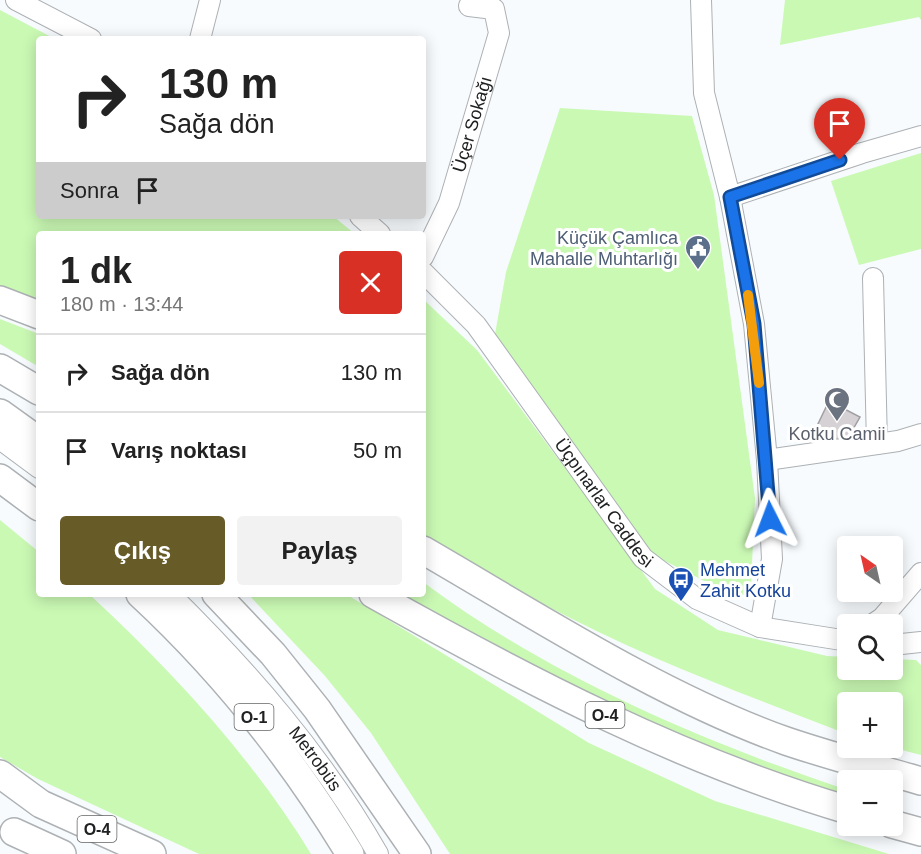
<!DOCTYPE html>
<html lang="tr">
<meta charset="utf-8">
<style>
body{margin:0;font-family:Arial,sans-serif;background:#f2f2f2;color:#222;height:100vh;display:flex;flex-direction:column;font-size:22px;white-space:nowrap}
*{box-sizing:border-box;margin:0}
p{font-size:20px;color:#767676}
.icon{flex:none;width:33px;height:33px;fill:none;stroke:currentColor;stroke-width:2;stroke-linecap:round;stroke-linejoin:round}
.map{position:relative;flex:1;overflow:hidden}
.panel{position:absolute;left:36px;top:231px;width:390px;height:366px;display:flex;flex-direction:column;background:#fff;border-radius:6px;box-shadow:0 3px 15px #0003}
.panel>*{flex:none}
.top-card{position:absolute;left:36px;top:36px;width:390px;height:183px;border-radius:6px;box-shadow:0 3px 15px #0003;background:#fff;color:#222;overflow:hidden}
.needle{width:39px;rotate:326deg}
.tools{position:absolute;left:837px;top:536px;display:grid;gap:12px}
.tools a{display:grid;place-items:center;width:66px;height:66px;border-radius:6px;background:#fff;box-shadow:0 3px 15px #0003;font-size:30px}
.pin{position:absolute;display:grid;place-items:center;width:51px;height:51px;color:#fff;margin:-62px -26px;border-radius:50% 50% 50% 0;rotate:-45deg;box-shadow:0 0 6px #0007}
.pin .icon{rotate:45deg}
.me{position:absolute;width:66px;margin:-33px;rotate:357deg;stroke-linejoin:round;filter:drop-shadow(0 0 4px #0008)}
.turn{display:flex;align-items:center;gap:21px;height:126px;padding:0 24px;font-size:27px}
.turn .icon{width:78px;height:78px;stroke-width:2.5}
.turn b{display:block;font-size:42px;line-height:51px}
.then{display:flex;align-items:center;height:57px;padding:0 24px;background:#0003;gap:12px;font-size:22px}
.round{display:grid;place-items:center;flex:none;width:63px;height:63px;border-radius:6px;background:#f2f2f2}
.summary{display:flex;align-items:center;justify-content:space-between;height:102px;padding:0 24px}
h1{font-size:36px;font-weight:800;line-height:45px}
.button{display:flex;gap:12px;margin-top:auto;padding:12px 24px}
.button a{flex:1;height:69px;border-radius:6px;background:#675b28;color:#fff;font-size:24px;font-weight:800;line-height:69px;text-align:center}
.button a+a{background:#f2f2f2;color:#222}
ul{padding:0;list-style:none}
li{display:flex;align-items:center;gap:18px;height:78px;padding:0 24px;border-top:2px solid #e0e0e0}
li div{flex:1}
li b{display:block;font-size:22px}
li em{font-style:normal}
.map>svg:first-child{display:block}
.green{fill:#caf9b4}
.building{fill:#d5d1d4;stroke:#a19ea1;stroke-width:1.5}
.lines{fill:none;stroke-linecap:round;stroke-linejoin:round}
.minor-casing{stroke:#adb1b4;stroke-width:22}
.highway-casing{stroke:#adb1b4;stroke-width:30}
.minor{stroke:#fff;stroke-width:20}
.highway{stroke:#fff;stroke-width:27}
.route-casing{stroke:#114b97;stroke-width:15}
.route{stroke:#1a73e8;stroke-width:10}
.slow{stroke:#f59e0b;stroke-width:10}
.labels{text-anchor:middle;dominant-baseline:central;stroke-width:6;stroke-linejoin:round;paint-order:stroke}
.shield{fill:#fff;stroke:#636464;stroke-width:1.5}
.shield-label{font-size:16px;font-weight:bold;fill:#202122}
.street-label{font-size:18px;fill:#202122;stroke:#fff}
.service-label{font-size:18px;fill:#4e5e75;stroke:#fff;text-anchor:end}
.worship-label{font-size:18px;fill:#5b616d;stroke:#fff}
.transit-label{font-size:18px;fill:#164399;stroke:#fff;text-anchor:start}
</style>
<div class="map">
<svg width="921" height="854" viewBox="0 0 921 854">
<rect width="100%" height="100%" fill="#f7fbfe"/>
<!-- green -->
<g class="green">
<path d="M785,0H921V20L919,17L780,45Z"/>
<path d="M0,10L55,39H39V216H333L355,234H39V303L0,290Z"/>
<path d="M560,108L692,116L714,195L755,498L751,586L740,599L653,555L495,334L506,272Z"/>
<path d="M921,153V249L859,265L831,181Z"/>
<path d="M423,299L477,350L655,589L718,630L827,656L847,657L848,669H892L893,659L916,660L921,665V755L890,747L892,702H848L847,734C746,695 642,657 545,605C504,583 463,558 423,534Z"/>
<path d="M0,319L39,334V367L0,344Z"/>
<path d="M0,520L39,552V594H89C173,672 251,756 311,854H199L38,779L0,757Z"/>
<path d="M423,582C549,676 699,740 847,790V800L654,728L443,620L404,594H423Z"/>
<path d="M248,594H346L589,743L715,801L889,854H450L371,733L325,676Z"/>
</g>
<!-- building -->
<path class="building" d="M829,401L860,417L845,443L815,430Z"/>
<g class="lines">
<defs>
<g id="minor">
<path d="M16,0L91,39"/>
<path d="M701,0L704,93L730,197L754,324L767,460L772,559L760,627"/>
<path d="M200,39L210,0"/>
<path d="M730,197L862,153L921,136"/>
<path d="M360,216L380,234"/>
<path id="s1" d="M423,257L449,203L499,33L494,9L469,6"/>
<path id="s2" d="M423,272L476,325L643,558L697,599L760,627L848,641"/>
<path d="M873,278L877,444"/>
<path d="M0,439L39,468"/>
<path d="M767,460L898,441L921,434"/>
<path id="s3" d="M170,594C249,672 323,757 378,854"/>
<path d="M873,624L882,618L921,573"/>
<path d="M892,645L921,642"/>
</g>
<g id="highway">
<path d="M0,300L39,315"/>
<path d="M0,368L39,391"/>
<path d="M0,413L39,441"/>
<path d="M0,478L39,507"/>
<path d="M423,550C537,616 662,697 786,741C830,756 876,768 921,781"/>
<path d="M140,594C222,670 292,758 350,854"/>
<path d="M216,594L273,654L317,709L417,854"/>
<path d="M373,594C524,679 681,761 848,810"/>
<path d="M0,774L41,804L152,854"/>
<path d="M892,824L921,832"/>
<path d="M14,832L62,854"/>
</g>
</defs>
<!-- minor casing -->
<use href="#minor" class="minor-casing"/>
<!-- highway casing -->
<use href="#highway" class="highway-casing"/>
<!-- minor -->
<use href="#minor" class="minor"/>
<!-- highway -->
<use href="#highway" class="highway"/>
</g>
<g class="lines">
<defs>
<path id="route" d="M770,519L754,324L730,197L840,160"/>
</defs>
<!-- route casing -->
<use href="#route" class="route-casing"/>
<!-- route -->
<use href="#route" class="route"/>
<!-- slow -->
<path class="slow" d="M748,295L759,383"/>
</g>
<!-- icons -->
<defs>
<symbol id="civic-pin" viewBox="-11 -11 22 30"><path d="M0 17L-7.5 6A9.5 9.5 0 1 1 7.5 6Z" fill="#5c6f8a" stroke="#fff"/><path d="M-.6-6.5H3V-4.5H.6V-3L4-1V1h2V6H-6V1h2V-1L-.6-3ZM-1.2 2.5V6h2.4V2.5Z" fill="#fff"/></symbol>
<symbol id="mosque-pin" viewBox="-11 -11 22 30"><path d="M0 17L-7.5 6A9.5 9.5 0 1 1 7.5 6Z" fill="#6b7280" stroke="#fff"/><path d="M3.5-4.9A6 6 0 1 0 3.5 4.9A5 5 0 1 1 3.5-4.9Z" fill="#fff"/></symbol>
<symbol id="bus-pin" viewBox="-11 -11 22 30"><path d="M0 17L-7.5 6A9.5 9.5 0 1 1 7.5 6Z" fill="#1a4fb4" stroke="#fff"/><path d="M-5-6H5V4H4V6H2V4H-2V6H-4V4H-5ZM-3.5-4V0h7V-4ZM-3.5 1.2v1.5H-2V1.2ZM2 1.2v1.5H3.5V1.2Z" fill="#fff"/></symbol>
</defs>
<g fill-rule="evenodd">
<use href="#civic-pin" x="683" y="233" width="30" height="40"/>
<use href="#mosque-pin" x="822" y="385" width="30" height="40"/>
<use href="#bus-pin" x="666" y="565" width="30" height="40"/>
</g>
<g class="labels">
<!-- shield labels -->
<g class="shield">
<rect x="585.5" y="702" width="39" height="26" rx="4.5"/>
<rect x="234.5" y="704" width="39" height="26" rx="4.5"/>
<rect x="77.5" y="816" width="39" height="26" rx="4.5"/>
</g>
<g class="shield-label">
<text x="605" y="715">O-4</text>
<text x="254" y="717">O-1</text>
<text x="97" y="829">O-4</text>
</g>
<!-- street labels -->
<g class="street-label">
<text stroke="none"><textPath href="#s1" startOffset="142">Üçer Sokağı</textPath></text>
<text stroke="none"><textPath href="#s2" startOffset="294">Üçpınarlar Caddesi</textPath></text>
<text stroke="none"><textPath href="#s3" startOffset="220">Metrobüs</textPath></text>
</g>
<!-- service labels -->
<g class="service-label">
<text x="678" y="238">Küçük Çamlıca<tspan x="678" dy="21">Mahalle Muhtarlığı</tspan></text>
</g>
<!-- worship labels -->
<g class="worship-label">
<text x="837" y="434">Kotku Camii</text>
</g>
<!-- transit labels -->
<g class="transit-label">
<text x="700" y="570">Mehmet<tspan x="700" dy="21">Zahit Kotku</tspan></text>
</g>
</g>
</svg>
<div class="tools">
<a><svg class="needle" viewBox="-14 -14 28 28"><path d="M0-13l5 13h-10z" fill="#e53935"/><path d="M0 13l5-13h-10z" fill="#767676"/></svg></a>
<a><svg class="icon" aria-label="search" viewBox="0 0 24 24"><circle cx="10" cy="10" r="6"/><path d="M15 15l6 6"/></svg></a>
<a>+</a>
<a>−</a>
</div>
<div class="pin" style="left:840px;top:160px;background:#d93025"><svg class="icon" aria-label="arrive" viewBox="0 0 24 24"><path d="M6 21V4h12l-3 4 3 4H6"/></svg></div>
<svg class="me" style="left:770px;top:519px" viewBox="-20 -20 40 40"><path d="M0-17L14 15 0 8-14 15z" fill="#1a73e8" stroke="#fff" stroke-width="4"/></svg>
<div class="top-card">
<div class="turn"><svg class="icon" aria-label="right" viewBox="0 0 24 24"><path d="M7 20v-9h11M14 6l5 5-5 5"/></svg><div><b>130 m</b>Sağa dön</div></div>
<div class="then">Sonra<svg class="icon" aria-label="arrive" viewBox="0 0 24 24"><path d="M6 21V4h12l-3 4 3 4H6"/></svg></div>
</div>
<section class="panel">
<div class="summary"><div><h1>1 dk</h1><p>180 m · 13:44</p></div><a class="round" style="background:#d93025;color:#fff"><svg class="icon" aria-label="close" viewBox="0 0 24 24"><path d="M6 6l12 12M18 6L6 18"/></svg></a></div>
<ul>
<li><svg class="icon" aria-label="right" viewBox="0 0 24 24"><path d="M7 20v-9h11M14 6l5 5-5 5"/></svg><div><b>Sağa dön</b></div><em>130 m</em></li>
<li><svg class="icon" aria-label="arrive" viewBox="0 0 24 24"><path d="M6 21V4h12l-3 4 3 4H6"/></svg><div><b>Varış noktası</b></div><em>50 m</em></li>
</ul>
<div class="button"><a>Çıkış</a><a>Paylaş</a></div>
</section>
</div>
